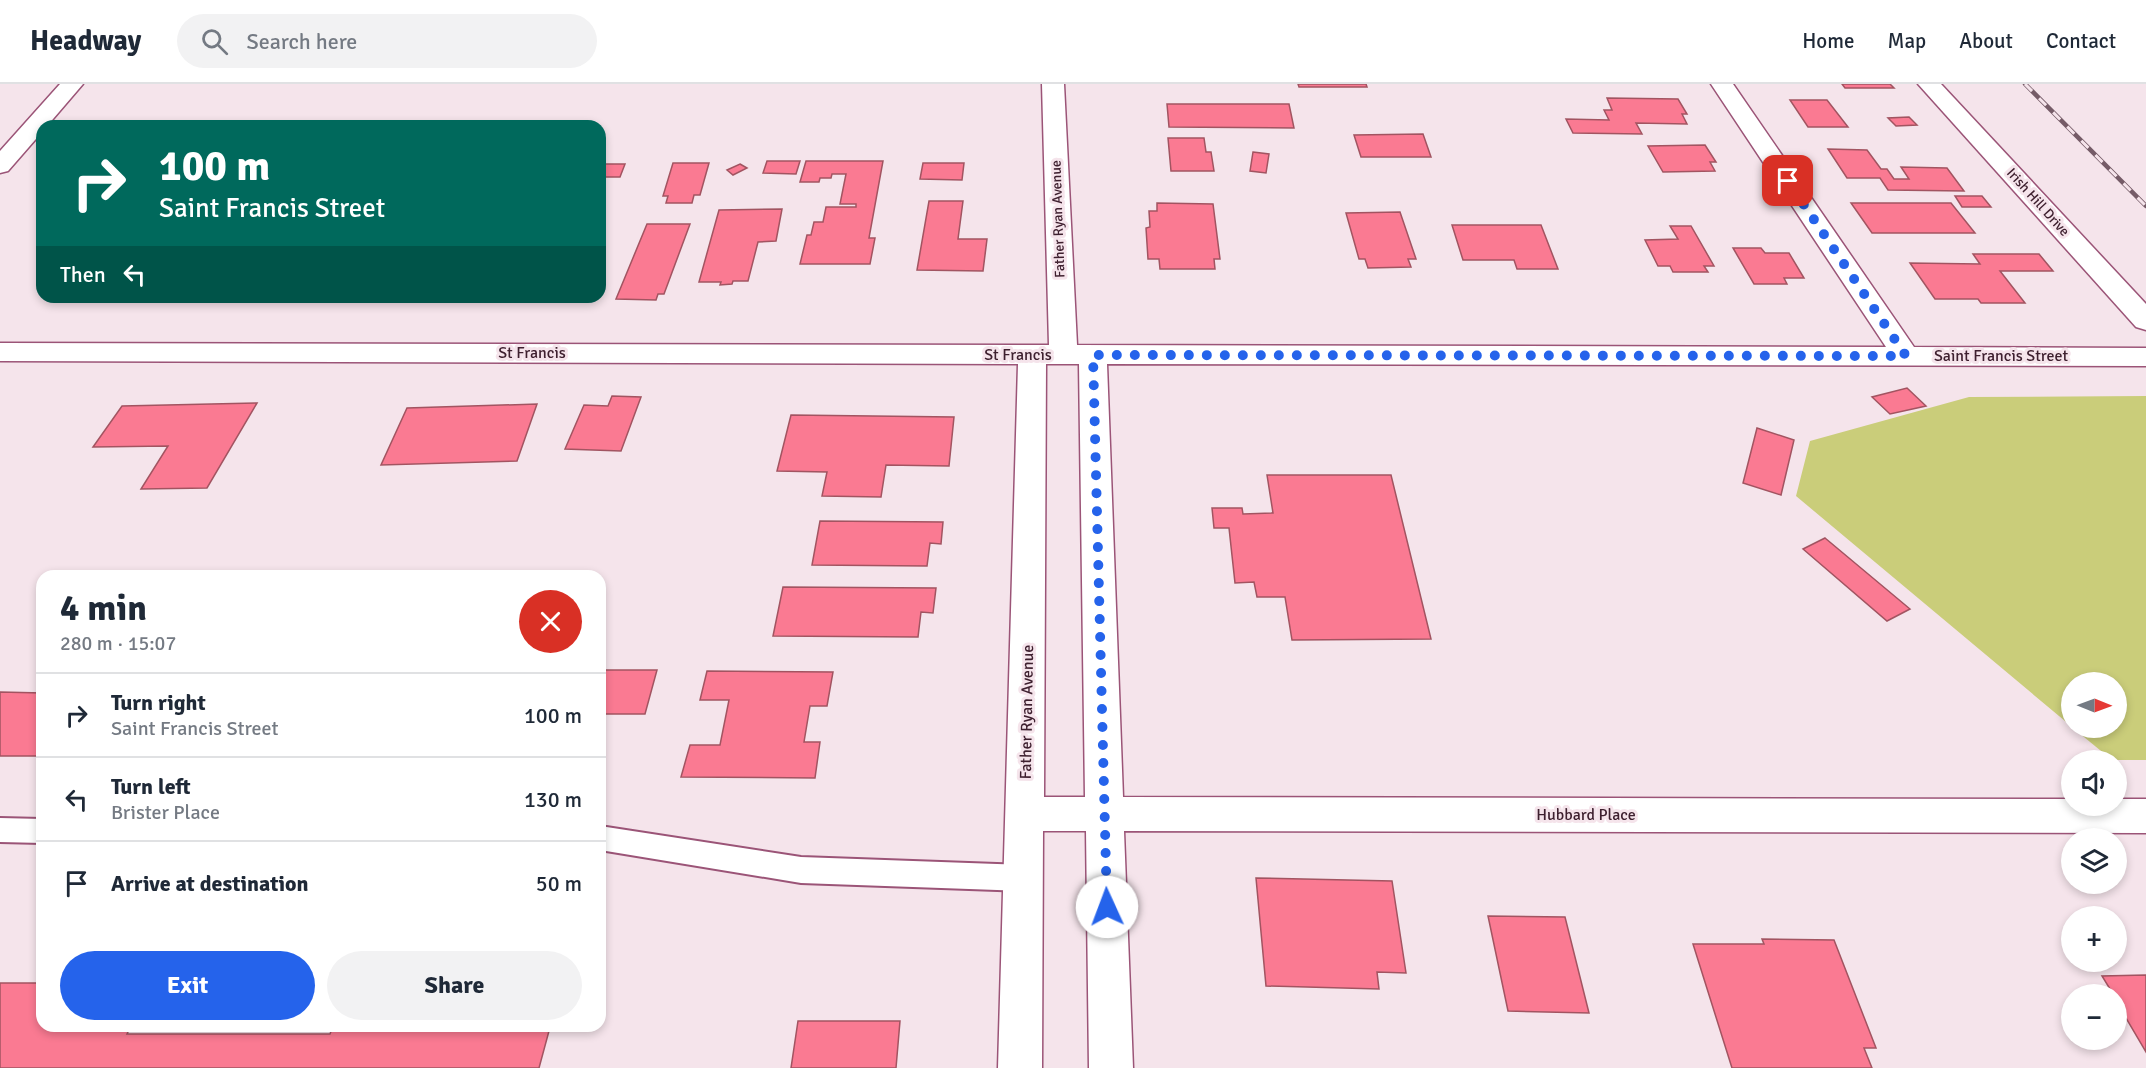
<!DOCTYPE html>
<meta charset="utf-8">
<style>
body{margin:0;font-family:Signika,sans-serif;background:#f2f2f3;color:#1f2937;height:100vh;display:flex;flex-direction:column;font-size:22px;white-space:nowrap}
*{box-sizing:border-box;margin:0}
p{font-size:20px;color:#747a83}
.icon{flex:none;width:33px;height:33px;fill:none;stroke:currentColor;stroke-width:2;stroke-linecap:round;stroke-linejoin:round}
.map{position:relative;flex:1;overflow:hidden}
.drawer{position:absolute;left:36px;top:486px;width:570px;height:462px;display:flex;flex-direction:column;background:#fff;border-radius:18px;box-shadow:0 3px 9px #0003}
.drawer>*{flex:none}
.guide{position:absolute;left:36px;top:36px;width:570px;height:183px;border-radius:18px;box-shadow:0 3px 9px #0003;background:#00695c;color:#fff;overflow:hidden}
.needle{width:39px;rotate:91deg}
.fabs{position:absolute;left:2061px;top:588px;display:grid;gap:12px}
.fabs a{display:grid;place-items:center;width:66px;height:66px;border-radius:50%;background:#fff;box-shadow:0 3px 9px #0003;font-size:30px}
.pin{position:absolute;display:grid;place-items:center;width:51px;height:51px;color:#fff;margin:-26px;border-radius:12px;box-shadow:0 3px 9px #0006}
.me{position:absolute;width:66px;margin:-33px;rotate:358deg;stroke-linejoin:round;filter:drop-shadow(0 0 4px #0008)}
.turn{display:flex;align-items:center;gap:21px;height:126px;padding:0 24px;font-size:27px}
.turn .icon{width:78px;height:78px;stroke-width:2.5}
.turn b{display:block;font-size:42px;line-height:51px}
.then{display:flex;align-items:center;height:57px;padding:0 24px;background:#0003;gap:12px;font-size:22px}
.round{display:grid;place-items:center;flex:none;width:63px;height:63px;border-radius:32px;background:#f2f2f3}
.headline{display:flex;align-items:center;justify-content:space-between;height:102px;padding:0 24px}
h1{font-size:36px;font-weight:700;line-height:45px}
.button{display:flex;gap:12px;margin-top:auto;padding:12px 24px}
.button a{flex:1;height:69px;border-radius:36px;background:#2563eb;color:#fff;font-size:24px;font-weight:700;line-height:69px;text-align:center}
.button a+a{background:#f2f2f3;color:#1f2937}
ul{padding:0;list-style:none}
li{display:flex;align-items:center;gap:18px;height:84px;padding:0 24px;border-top:2px solid #e0e1e3}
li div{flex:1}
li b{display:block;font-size:22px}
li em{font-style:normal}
header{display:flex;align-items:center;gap:36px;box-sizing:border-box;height:84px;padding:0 30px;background:#fff;border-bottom:2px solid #e0e1e3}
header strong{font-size:28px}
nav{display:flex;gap:33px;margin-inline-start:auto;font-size:21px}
.search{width:420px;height:54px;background:#f2f2f3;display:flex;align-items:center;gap:15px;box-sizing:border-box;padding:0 21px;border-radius:33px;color:#747a83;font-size:22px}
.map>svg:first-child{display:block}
.green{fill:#cacd7a}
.building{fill:#fa7a92;stroke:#a25461;stroke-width:1.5}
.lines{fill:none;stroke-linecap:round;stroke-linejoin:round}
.service-casing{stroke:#9b5477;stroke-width:4}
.minor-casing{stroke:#9b5477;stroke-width:3}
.secondary-casing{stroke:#9b5477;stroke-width:3}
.primary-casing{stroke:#9b5477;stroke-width:3}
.service{fill:#fff;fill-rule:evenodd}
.minor{fill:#fff;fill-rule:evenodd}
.secondary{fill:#fff;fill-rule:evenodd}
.primary{fill:#fff;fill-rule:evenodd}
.rail-casing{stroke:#755b67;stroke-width:4.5}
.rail{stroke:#f5e4eb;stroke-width:3;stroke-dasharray:10;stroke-linecap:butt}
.route{stroke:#2563eb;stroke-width:10;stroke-dasharray:0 18}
.labels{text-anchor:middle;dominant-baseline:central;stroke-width:6;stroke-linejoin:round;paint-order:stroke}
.far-street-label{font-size:14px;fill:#3e202f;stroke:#f5e4eb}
.street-label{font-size:16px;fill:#3e202f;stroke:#f5e4eb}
</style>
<header>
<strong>Headway</strong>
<div class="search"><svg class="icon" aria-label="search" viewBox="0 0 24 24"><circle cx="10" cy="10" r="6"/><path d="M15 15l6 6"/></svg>Search here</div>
<nav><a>Home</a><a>Map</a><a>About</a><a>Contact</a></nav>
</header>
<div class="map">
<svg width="2146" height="984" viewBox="0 0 2146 984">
<rect width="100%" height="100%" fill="#f5e4eb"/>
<!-- green -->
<path class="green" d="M2146,312V676H2112L2073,644H2116V598H2072L2071,642L1796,412L1810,357L1969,313Z"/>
<!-- building -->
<g class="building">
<path d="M1298,0H1366L1367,3H1299Z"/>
<path d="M1842,0H1890L1894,4H1845Z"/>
<path d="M1607,14L1678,15L1687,30H1682L1687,40L1636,39L1642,50L1573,49L1566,35L1609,36L1604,26H1612Z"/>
<path d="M1790,16H1827L1848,43H1808Z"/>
<path d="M1167,20H1289L1294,44L1169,43Z"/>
<path d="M1909,33L1917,41L1896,42L1888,34Z"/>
<path d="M1423,50L1431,73H1361L1354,51Z"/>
<path d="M1168,54H1204L1206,68H1211L1214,87H1171Z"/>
<path d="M1705,61L1716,78H1710L1715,87L1663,88L1648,62Z"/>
<path d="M1828,65L1867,66L1881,85H1887L1894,95H1909L1901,83L1947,84L1964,107L1888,106L1880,94H1847Z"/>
<path d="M1253,68L1269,70L1266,89L1250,87Z"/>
<path d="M767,77H800L796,90L763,89Z"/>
<path d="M806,77H883L869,154H875L870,180H800L807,151H811L814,138H823L826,123H856V120H840L846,90H832L831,94H820L819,98H800Z"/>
<path d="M673,79H709L700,111H694L692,119H666L668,112H663Z"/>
<path d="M923,79H964L962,96L920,95Z"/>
<path d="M600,80H625L620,93H600Z"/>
<path d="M740,80L747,84L733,91L727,86Z"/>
<path d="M1955,112H1982L1991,123H1962Z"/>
<path d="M929,117H963L958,155H987L983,187L917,186Z"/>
<path d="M1157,119L1213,120L1220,175H1214L1215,185H1160L1159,175H1148L1146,144L1150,143L1149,127H1157Z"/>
<path d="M1851,119H1951L1975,149H1872Z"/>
<path d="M782,125L776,157L758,158L748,197H733L732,200L720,201L721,198H699L719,126Z"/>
<path d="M1400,128L1416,175H1408L1411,183L1368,184L1365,175H1359L1346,129Z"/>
<path d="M647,140H690L664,210H658L656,216L616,215Z"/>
<path d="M1452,141H1541L1558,185H1517L1514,176H1463Z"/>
<path d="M1670,142H1691L1714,182H1704L1708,188H1673L1670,182H1658L1645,156L1678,155Z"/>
<path d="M1733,164H1761L1765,169H1789L1804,194H1784L1787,200H1754Z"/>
<path d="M1973,170H2039L2053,187H2000L2025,219H1981L1978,215H1935L1910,179L1980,180Z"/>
<path d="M540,213H584L582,217H538Z"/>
<path d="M1907,304L1926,322L1890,330L1872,313Z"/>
<path d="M612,312L641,313L621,367L565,365L584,321L608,322Z"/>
<path d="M257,319L207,404L141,405L168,362L93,363L122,322Z"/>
<path d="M537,320L517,377L381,381L407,324Z"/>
<path d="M791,331L954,333L949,382L886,381L881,413L822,412L827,388L777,387Z"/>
<path d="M1757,344L1794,356L1781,411L1743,399Z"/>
<path d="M1267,391H1391L1431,555L1292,556L1285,513H1257L1254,498L1235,499L1229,444H1214L1212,424H1242L1243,430L1273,429Z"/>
<path d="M820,437L943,438L941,460L930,459L927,482L812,481Z"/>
<path d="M1825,454L1910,525L1887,537L1803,465Z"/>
<path d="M783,503L936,504L933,529L921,528L918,553L773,552Z"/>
<path d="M600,586H657L645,630H600Z"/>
<path d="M707,587L833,588L827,622H810L804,658H820L815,694L681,693L690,661H720L729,616H700Z"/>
<path d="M0,608L42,609V672H0Z"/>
<path d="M1256,794L1392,797L1406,889L1377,888L1379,905L1266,902Z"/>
<path d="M1488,832L1565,833L1589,929L1508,927Z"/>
<path d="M1762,855L1834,856L1876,964H1864L1872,984H1732L1693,860H1764Z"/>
<path d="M2146,891V968L2116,917V910H2113L2102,892Z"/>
<path d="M0,899H42V942H131L127,950H330L333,942H459L458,946L549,947L539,984H0Z"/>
<path d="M798,937H900L896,984H791Z"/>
</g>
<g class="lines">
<defs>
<g id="service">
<path d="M0,734L42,735V759L0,758Z"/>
<path d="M600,742L801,773L1024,781L1034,785L1038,794L1034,803L1024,807L801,799L600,766Z"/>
</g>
<path id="minor" d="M1042,0H1064L1077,261L1886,263L1711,0H1733L1914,263L2146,264V282L1107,280L1123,713L2072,715V722H2116V715H2146V749L1124,747L1133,984H1089L1086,747H1043L1042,984H998L1018,280L0,277V259L1049,261ZM1046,280H1079L1085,713H1044Z"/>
<path id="secondary" d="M1918,0H1941L2146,220V246L2136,243Z"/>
<path id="primary" d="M60,0H83L47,42H42V48L8,87L0,89V67Z"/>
</defs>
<!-- service casing -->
<use href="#service" class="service-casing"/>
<!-- minor casing -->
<use href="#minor" class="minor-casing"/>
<!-- secondary casing -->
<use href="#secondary" class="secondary-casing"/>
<!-- primary casing -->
<use href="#primary" class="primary-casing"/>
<!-- service -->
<use href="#service" class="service"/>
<!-- minor -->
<use href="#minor" class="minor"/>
<!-- secondary -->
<use href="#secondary" class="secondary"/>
<!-- primary -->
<use href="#primary" class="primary"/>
<defs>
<path id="rail" d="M2025,0L2146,122"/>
</defs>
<!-- rail casing -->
<use href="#rail" class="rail-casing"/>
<!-- rail -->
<use href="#rail" class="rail"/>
</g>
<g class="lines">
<!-- route -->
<path class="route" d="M1107,823L1093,271L1906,272L1788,97"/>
</g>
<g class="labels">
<!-- far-street labels -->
<g class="far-street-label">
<text transform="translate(2038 118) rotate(48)">Irish Hill Drive</text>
<text transform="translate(1058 135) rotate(-92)">Father Ryan Avenue</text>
</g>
<!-- street labels -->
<g class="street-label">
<text x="532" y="269">St Francis</text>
<text x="1018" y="271">St Francis</text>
<text x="2001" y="272">Saint Francis Street</text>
<text transform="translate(1027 628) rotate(-89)">Father Ryan Avenue</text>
<text x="1586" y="731">Hubbard Place</text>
</g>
</g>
</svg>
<div class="fabs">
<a><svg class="needle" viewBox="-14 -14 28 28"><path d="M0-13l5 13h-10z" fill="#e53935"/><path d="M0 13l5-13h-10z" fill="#747a83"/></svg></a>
<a><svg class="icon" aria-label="sound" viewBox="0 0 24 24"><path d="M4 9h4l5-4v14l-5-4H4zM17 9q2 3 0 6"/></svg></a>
<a><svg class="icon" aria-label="layers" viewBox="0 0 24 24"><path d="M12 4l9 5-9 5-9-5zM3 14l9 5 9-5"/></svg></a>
<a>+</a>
<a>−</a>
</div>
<div class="pin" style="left:1788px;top:97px;background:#d93025"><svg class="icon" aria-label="arrive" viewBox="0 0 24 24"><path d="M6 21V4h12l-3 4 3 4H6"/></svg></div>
<svg class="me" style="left:1107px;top:823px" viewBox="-20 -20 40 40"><circle r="19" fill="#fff"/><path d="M0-13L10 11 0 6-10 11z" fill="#2563eb"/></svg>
<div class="guide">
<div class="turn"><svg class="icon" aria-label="right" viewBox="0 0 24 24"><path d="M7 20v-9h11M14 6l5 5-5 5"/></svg><div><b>100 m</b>Saint Francis Street</div></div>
<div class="then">Then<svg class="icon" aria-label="left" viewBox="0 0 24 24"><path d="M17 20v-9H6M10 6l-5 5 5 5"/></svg></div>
</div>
<section class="drawer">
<div class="headline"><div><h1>4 min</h1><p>280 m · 15:07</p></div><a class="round" style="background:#d93025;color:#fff"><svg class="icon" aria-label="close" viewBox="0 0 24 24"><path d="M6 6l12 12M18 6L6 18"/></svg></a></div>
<ul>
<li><svg class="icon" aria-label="right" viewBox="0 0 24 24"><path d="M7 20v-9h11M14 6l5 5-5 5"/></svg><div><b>Turn right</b><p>Saint Francis Street</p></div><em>100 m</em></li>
<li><svg class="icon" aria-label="left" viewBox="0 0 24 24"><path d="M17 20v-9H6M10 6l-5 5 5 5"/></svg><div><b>Turn left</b><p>Brister Place</p></div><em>130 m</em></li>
<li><svg class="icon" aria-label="arrive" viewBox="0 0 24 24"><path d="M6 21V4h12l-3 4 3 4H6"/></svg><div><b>Arrive at destination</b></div><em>50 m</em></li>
</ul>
<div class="button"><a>Exit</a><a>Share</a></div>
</section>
</div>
